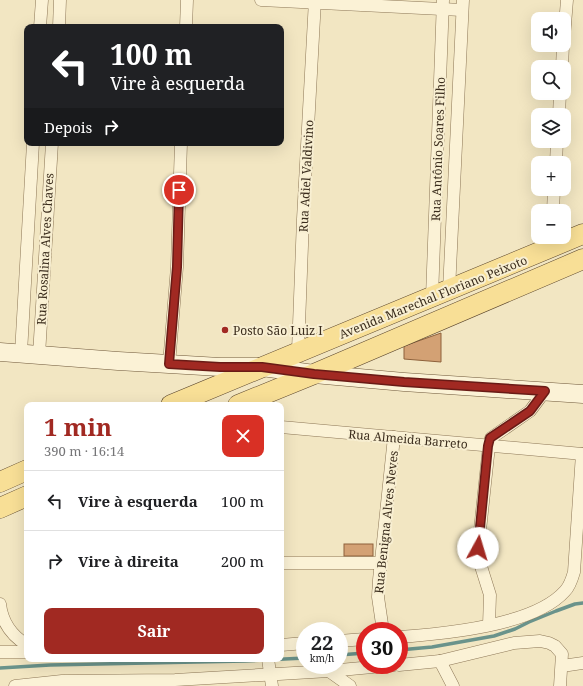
<!DOCTYPE html>
<html lang="pt">
<meta charset="utf-8">
<style>
body{margin:0;font-family:"Noto Serif",serif;background:#f6f6f6;color:#202124;height:100vh;display:flex;flex-direction:column;font-size:15px;white-space:nowrap}
*{box-sizing:border-box;margin:0}
p{font-size:13px;color:#757577}
.icon{flex:none;width:22px;height:22px;fill:none;stroke:currentColor;stroke-width:2;stroke-linecap:round;stroke-linejoin:round}
.map{position:relative;flex:1;overflow:hidden}
.panel{position:absolute;left:24px;top:402px;width:260px;height:260px;display:flex;flex-direction:column;background:#fff;border-radius:8px;box-shadow:0 4px 16px #0002}
.panel>*{flex:none}
.top-card{position:absolute;left:24px;top:24px;width:260px;height:122px;border-radius:8px;box-shadow:0 4px 16px #0002;background:#202124;color:#fff;overflow:hidden}
.controls{position:absolute;left:531px;top:12px;display:grid;gap:8px}
.controls a{display:grid;place-items:center;width:40px;height:40px;border-radius:8px;background:#fff;box-shadow:0 4px 16px #0002;font-size:20px}
.speed{position:absolute;left:296px;top:622px;display:flex;gap:8px;font-size:20px;font-weight:700;text-align:center}
.speed>*{display:grid;place-content:center;width:52px;height:52px;border-radius:50%;background:#fff;box-shadow:0 4px 16px #0002;line-height:1}
.speed small{font-size:10px;font-weight:400}
.speed .limit{border:6px solid #d22;background:#fff;color:#111}
.pin{position:absolute;display:grid;place-items:center;width:34px;height:34px;color:#fff;margin:-17px;border:2px solid #fff;border-radius:50%;box-shadow:0 1px 4px #0007}
.me{position:absolute;width:44px;margin:-22px;rotate:6deg;stroke-linejoin:round;filter:drop-shadow(0 0 3px #0008)}
.turn{display:flex;align-items:center;gap:14px;height:84px;padding:0 20px;font-size:18px}
.turn .icon{width:52px;height:52px;stroke-width:2.5}
.turn b{display:block;font-size:28px;line-height:34px}
.then{display:flex;align-items:center;height:38px;padding:0 20px;background:#0003;gap:8px;font-size:15px}
.round{display:grid;place-items:center;flex:none;width:42px;height:42px;border-radius:8px;background:#f6f6f6}
.summary{display:flex;align-items:center;justify-content:space-between;height:68px;padding:0 20px}
h1{font-size:24px;font-weight:700;line-height:30px;color:#a12922}
.button{display:flex;gap:8px;margin-top:auto;padding:8px 20px}
.button a{flex:1;height:46px;border-radius:8px;background:#a12922;color:#fff;font-size:16px;font-weight:700;line-height:46px;text-align:center}
ul{padding:0;list-style:none}
li{display:flex;align-items:center;gap:12px;height:60px;padding:0 20px;border-top:1px solid #e0e0e0}
li div{flex:1}
li b{display:block;font-size:15px}
li em{font-style:normal}
.map>svg:first-child{display:block}
.lines{fill:none;stroke-linecap:round;stroke-linejoin:round}
.stream{stroke:#6a938b;stroke-width:3.5}
.building{fill:#d3a174;stroke:#8e613b}
.minor-casing{stroke:#8d7757;stroke-width:13}
.secondary-casing{stroke:#6f583a;stroke-width:19}
.primary-casing{stroke:#5a442c;stroke-width:21}
.minor{stroke:#fbf2d6;stroke-width:12}
.secondary{stroke:#fbf2d6;stroke-width:18}
.primary{stroke:#f8df96;stroke-width:20}
.route-casing{stroke:#691b16;stroke-width:10}
.route{stroke:#a12922;stroke-width:7}
.poi-dot{fill:#a12922;stroke:#f8efd2;stroke-width:1.5}
.labels{text-anchor:middle;dominant-baseline:central;stroke-width:4;stroke-linejoin:round;paint-order:stroke}
.street-label{font-size:12px;fill:#3b2d1d;stroke:#f8efd2}
.poi-label{font-size:12px;fill:#3b2d1d;stroke:#f8efd2;text-anchor:start}
</style>
<div class="map">
<svg width="583" height="686" viewBox="0 0 583 686">
<rect width="100%" height="100%" fill="#f2e6c2"/>
<g class="lines">
<!-- stream -->
<g class="stream">
<path d="M399,650L432,647L494,636L515,629L529,622L556,611L575,604L583,603"/>
<path d="M339,655L365,653"/>
<path d="M0,668L50,665L245,661L305,658"/>
</g>
</g>
<!-- building -->
<g class="building">
<path d="M441,333V362L404,359V346Z"/>
<rect x="344" y="544" width="29" height="12"/>
</g>
<g class="lines">
<defs>
<g id="minor">
<path d="M261,0L462,10"/>
<path d="M40,27L42,0"/>
<path d="M59,27L60,0"/>
<path d="M186,27L187,0"/>
<path d="M564,37L567,0"/>
<path d="M562,67L563,45"/>
<path d="M559,115L560,93"/>
<path d="M556,163L557,141"/>
<path d="M553,211L554,189"/>
<path d="M449,290L463,0"/>
<path d="M432,297L443,0"/>
<path d="M298,351L303,219L315,0"/>
<path d="M21,353L33,143"/>
<path d="M39,355L52,143"/>
<path d="M169,364L177,267L181,143"/>
<path d="M281,427L583,454"/>
<path d="M281,563H380"/>
<path d="M0,604C2,622 12,636 27,645"/>
<path d="M489,625L490,595L479,560L478,549L489,446L491,438L530,411L545,391"/>
<path d="M383,631L378,597L379,580L394,437"/>
<path d="M399,637C443,634 534,626 565,591C570,586 572,579 574,572L582,454"/>
<path d="M339,641L365,639"/>
<path d="M281,645L305,643"/>
<path d="M0,652H27"/>
<path d="M268,659L272,686"/>
<path d="M440,661L453,686"/>
<path d="M399,665L440,661L514,643L540,641L549,643L555,646L562,654L560,686"/>
<path d="M562,666L583,663"/>
<path d="M329,671L350,686"/>
<path d="M15,686L62,681L175,680L329,671L394,665"/>
</g>
<path id="secondary" d="M0,352L118,361L220,367H262L314,374L404,382L583,394"/>
<g id="primary">
<path d="M171,405L583,234"/>
<path d="M238,405L314,374L583,259"/>
<path d="M0,482L27,470"/>
<path d="M0,508L27,496"/>
</g>
</defs>
<!-- minor casing -->
<use href="#minor" class="minor-casing"/>
<!-- secondary casing -->
<use href="#secondary" class="secondary-casing"/>
<!-- primary casing -->
<use href="#primary" class="primary-casing"/>
<!-- minor -->
<use href="#minor" class="minor"/>
<!-- secondary -->
<use href="#secondary" class="secondary"/>
<!-- primary -->
<use href="#primary" class="primary"/>
</g>
<g class="lines">
<defs>
<path id="route" d="M179,190L177,267L169,364L220,367H262L314,374L404,382L545,391L530,411L490,438L488,446L478,548"/>
</defs>
<!-- route casing -->
<use href="#route" class="route-casing"/>
<!-- route -->
<use href="#route" class="route"/>
</g>
<!-- markers -->
<circle class="poi-dot" cx="225" cy="330" r="4"/>
<g class="labels">
<!-- street labels -->
<g class="street-label">
<text transform="translate(438 149) rotate(-88)">Rua Antônio Soares Filho</text>
<text transform="translate(306 176) rotate(-87)">Rua Adiel Valdivino</text>
<text transform="translate(45 249) rotate(-87)">Rua Rosalina Alves Chaves</text>
<text transform="translate(433 297) rotate(-22)">Avenida Marechal Floriano Peixoto</text>
<text transform="translate(408 439) rotate(5)">Rua Almeida Barreto</text>
<text transform="translate(386 522) rotate(-84)">Rua Benigna Alves Neves</text>
</g>
<!-- poi labels -->
<g class="poi-label">
<text x="233" y="330">Posto São Luiz I</text>
</g>
</g>
</svg>
<div class="controls">
<a><svg class="icon" aria-label="sound" viewBox="0 0 24 24"><path d="M4 9h4l5-4v14l-5-4H4zM17 9q2 3 0 6"/></svg></a>
<a><svg class="icon" aria-label="search" viewBox="0 0 24 24"><circle cx="10" cy="10" r="6"/><path d="M15 15l6 6"/></svg></a>
<a><svg class="icon" aria-label="layers" viewBox="0 0 24 24"><path d="M12 4l9 5-9 5-9-5zM3 14l9 5 9-5"/></svg></a>
<a>+</a>
<a>−</a>
</div>
<div class="speed"><div>22<small>km/h</small></div><div class="limit">30</div></div>
<div class="pin" style="left:179px;top:190px;background:#d93025"><svg class="icon" aria-label="arrive" viewBox="0 0 24 24"><path d="M6 21V4h12l-3 4 3 4H6"/></svg></div>
<svg class="me" style="left:478px;top:548px" viewBox="-20 -20 40 40"><circle r="19" fill="#fff"/><path d="M0-13L10 11 0 6-10 11z" fill="#a12922"/></svg>
<div class="top-card">
<div class="turn"><svg class="icon" aria-label="left" viewBox="0 0 24 24"><path d="M17 20v-9H6M10 6l-5 5 5 5"/></svg><div><b>100 m</b>Vire à esquerda</div></div>
<div class="then">Depois<svg class="icon" aria-label="right" viewBox="0 0 24 24"><path d="M7 20v-9h11M14 6l5 5-5 5"/></svg></div>
</div>
<section class="panel">
<div class="summary"><div><h1>1 min</h1><p>390 m · 16:14</p></div><a class="round" style="background:#d93025;color:#fff"><svg class="icon" aria-label="close" viewBox="0 0 24 24"><path d="M6 6l12 12M18 6L6 18"/></svg></a></div>
<ul>
<li><svg class="icon" aria-label="left" viewBox="0 0 24 24"><path d="M17 20v-9H6M10 6l-5 5 5 5"/></svg><div><b>Vire à esquerda</b></div><em>100 m</em></li>
<li><svg class="icon" aria-label="right" viewBox="0 0 24 24"><path d="M7 20v-9h11M14 6l5 5-5 5"/></svg><div><b>Vire à direita</b></div><em>200 m</em></li>
</ul>
<div class="button"><a>Sair</a></div>
</section>
</div>
